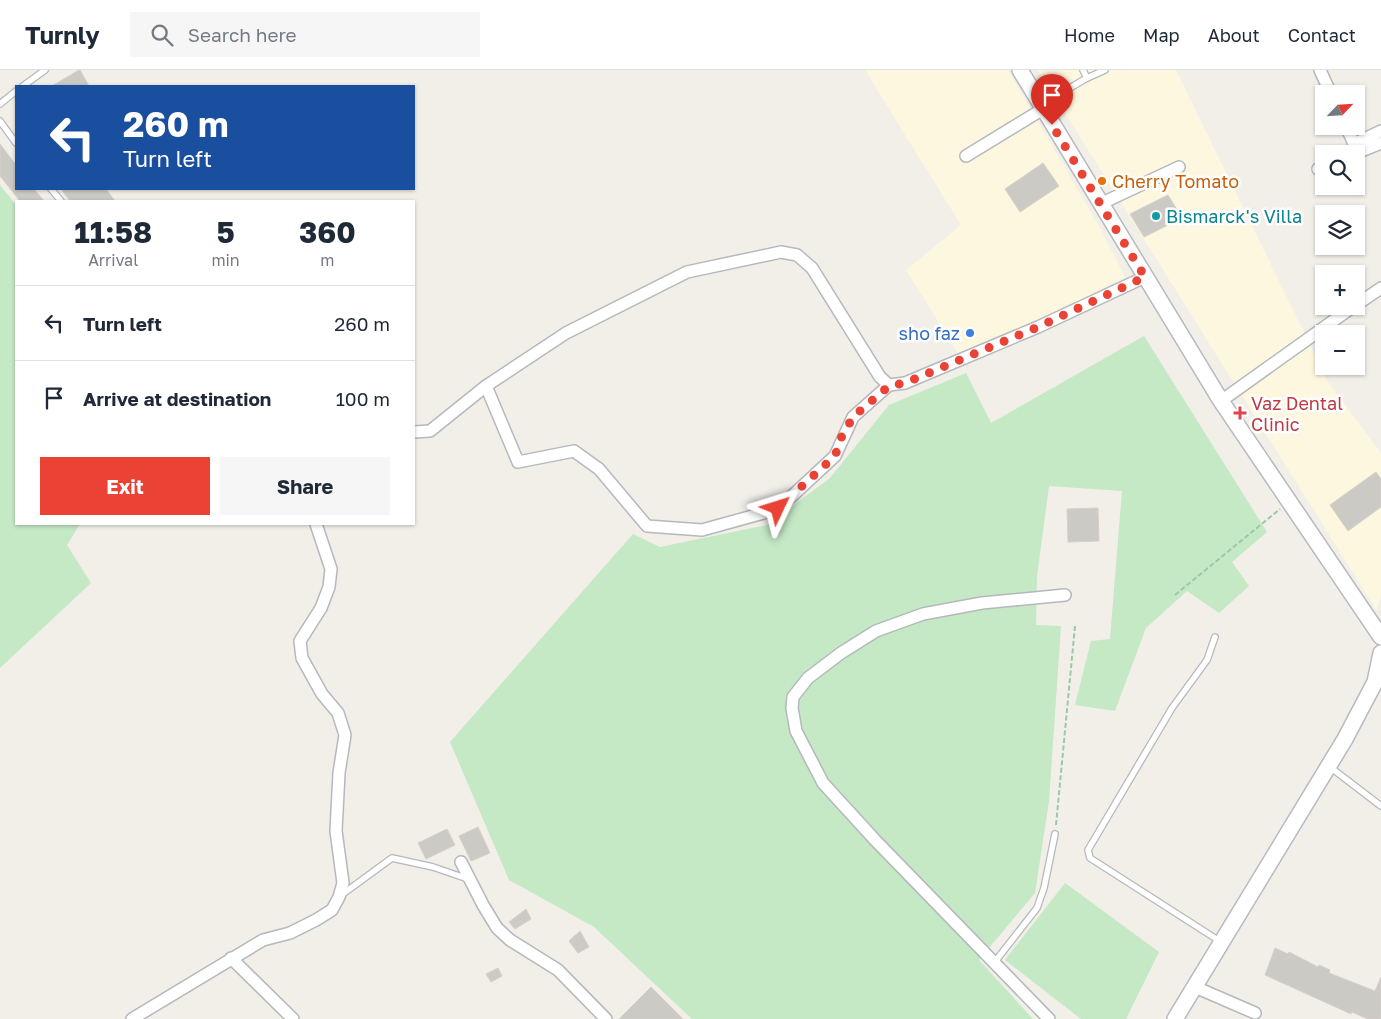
<!DOCTYPE html>
<meta charset="utf-8">
<style>
body{margin:0;font-family:"Golos Text",sans-serif;background:#f6f6f7;color:#1f2937;height:100vh;display:flex;flex-direction:column;font-size:19px;white-space:nowrap}
*{box-sizing:border-box;margin:0}
p{font-size:16px;color:#747a83}
.icon{flex:none;width:28px;height:28px;fill:none;stroke:currentColor;stroke-width:2;stroke-linecap:round;stroke-linejoin:round}
.map{position:relative;flex:1;overflow:hidden}
.sheet{position:absolute;left:15px;top:130px;width:400px;height:325px;display:flex;flex-direction:column;background:#fff;border-radius:0px;box-shadow:0 1px 4px #0004}
.sheet>*{flex:none}
.guide{position:absolute;left:15px;top:15px;width:400px;height:105px;border-radius:0px;box-shadow:0 1px 4px #0004;background:#1a4fa0;color:#fff;overflow:hidden}
.needle{width:32px;rotate:65deg}
.tools{position:absolute;left:1315px;top:15px;display:grid;gap:10px}
.tools a{display:grid;place-items:center;width:50px;height:50px;border-radius:0px;background:#fff;box-shadow:0 1px 4px #0004;font-size:25px}
.pin{position:absolute;display:grid;place-items:center;width:42px;height:42px;color:#fff;margin:-51px -21px;border-radius:50% 50% 50% 0;rotate:-45deg;box-shadow:0 0 5px #0007}
.pin .icon{rotate:45deg}
.me{position:absolute;width:55px;margin:-28px;rotate:49deg;stroke-linejoin:round;filter:drop-shadow(0 0 4px #0008)}
.turn{display:flex;align-items:center;gap:18px;height:105px;padding:0 25px;font-size:22px}
.turn .icon{width:65px;height:65px;stroke-width:2.5}
.turn b{display:block;font-size:35px;line-height:42px}
.eta{display:flex;justify-content:space-evenly;align-items:center;height:85px;text-align:center}
.eta b{font-size:30px;font-weight:700;line-height:35px}
.primary-button{display:flex;gap:10px;margin-top:auto;padding:10px 25px}
.primary-button a{flex:1;height:58px;border-radius:0px;background:#ea4335;color:#fff;font-size:20px;font-weight:700;line-height:58px;text-align:center}
.primary-button a+a{background:#f6f6f7;color:#1f2937}
ul{padding:0;list-style:none}
li{display:flex;align-items:center;gap:15px;height:75px;padding:0 25px;border-top:1px solid #e0e1e3}
li div{flex:1}
li b{display:block;font-size:19px}
li em{font-style:normal}
header{display:flex;align-items:center;gap:30px;box-sizing:border-box;height:70px;padding:0 25px;background:#fff;border-bottom:1px solid #e0e1e3}
header strong{font-size:24px}
nav{display:flex;gap:28px;margin-inline-start:auto;font-size:18px}
.search{width:350px;height:45px;background:#f6f6f7;display:flex;align-items:center;gap:12px;box-sizing:border-box;padding:0 18px;border-radius:0px;color:#747a83;font-size:19px}
.map>svg:first-child{display:block}
.commercial{fill:#fef7e0}
.green{fill:#c5e8c5}
.building{fill:#cccac5;stroke:#d6d1c6}
.lines{fill:none;stroke-linecap:round;stroke-linejoin:round}
.lane-casing{stroke:#b5b8bc;stroke-width:8}
.street-casing{stroke:#b5b8bc;stroke-width:14}
.secondary-casing{stroke:#b6babf;stroke-width:18}
.path{stroke:#9cc7a9;stroke-width:2;stroke-dasharray:5 2.5;stroke-linecap:butt}
.lane{stroke:#fff;stroke-width:5.5}
.street{stroke:#fff;stroke-width:11}
.secondary{stroke:#fff;stroke-width:15}
.route{stroke:#ea4335;stroke-width:9;stroke-dasharray:0 16.2}
.food-dot{fill:#e8710a;stroke:#fff;stroke-width:2}
.culture-dot{fill:#0f9aa8;stroke:#fff;stroke-width:2}
.shop-dot{fill:#3f7fe0;stroke:#fff;stroke-width:2}
.health-dot{fill:#e0444e;stroke:#fff;stroke-width:2}
.labels{text-anchor:middle;dominant-baseline:central;stroke-width:5;stroke-linejoin:round;paint-order:stroke}
.food-label{font-size:18px;fill:#c56008;stroke:#fff;text-anchor:start}
.culture-label{font-size:18px;fill:#0d838f;stroke:#fff;text-anchor:start}
.shop-label{font-size:18px;fill:#366cbe;stroke:#fff;text-anchor:end}
.health-label{font-size:18px;fill:#be3a42;stroke:#fff;text-anchor:start}
</style>
<header>
<strong>Turnly</strong>
<div class="search"><svg class="icon" aria-label="search" viewBox="0 0 24 24"><circle cx="10" cy="10" r="6"/><path d="M15 15l6 6"/></svg>Search here</div>
<nav><a>Home</a><a>Map</a><a>About</a><a>Contact</a></nav>
</header>
<div class="map">
<svg width="1381" height="949" viewBox="0 0 1381 949">
<rect width="100%" height="100%" fill="#f1efe8"/>
<!-- commercial -->
<g class="commercial">
<path d="M865,0H1008L1099,156L1125,207L963,291L906,200L961,155Z"/>
<path d="M1038,0H1176L1328,312L1381,383V524L1377,541Z"/>
</g>
<!-- green -->
<g class="green">
<path d="M0,115L16,135V454H80L67,475L91,513L0,598Z"/>
<path d="M1144,266L1267,462L1232,492L1249,516L1219,543L1187,521L1146,558L1115,641L1075,635L1091,571L1110,569L1122,421L1049,416L1037,507L1036,555L1061,556L1049,731L1035,823L979,890L1033,949H692L594,857L509,810L450,672L633,464L660,477L767,455L830,408L889,335L966,303L991,353Z"/>
<path d="M1065,813L1159,882L1126,949H1081L1005,890Z"/>
</g>
<!-- building -->
<g class="building">
<path d="M80,0L89,16H52L79,0Z"/>
<path d="M0,74L16,95V119H34L44,131H20L0,106Z"/>
<path d="M1043,93L1059,116L1020,142L1005,119Z"/>
<path d="M61,119H106L115,131H70Z"/>
<path d="M1168,125L1182,148L1144,167L1130,144Z"/>
<path d="M1376,402L1381,409V437L1348,461L1330,435Z"/>
<path d="M1098,438L1099,471L1068,472L1067,439Z"/>
<path d="M478,757L490,783L471,791L459,766Z"/>
<path d="M447,759L455,775L426,789L418,773Z"/>
<path d="M526,839L531,849L515,859L509,852Z"/>
<path d="M580,861L589,877L578,883L569,871Z"/>
<path d="M1275,878L1288,884L1289,882L1318,897L1319,895L1330,900L1329,903L1375,921L1381,907V949H1368L1352,942L1351,944L1265,905Z"/>
<path d="M498,898L502,906L491,912L486,904Z"/>
<path d="M651,917L683,949H619Z"/>
</g>
<g class="lines">
<defs>
<g id="lane">
<path d="M1087,8L1105,0"/>
<path d="M23,16L45,0"/>
<path d="M0,34L16,21"/>
<path d="M1042,34L1087,8L1083,0"/>
<path d="M0,51L16,73"/>
<path d="M51,119L61,131"/>
<path d="M1215,567L1207,590L1172,638L1088,780L1090,788L1221,872"/>
<path d="M1330,697L1381,736"/>
<path d="M340,826L392,788L433,797L468,809"/>
<path d="M994,893L1037,838L1044,818L1055,764"/>
</g>
<g id="street">
<path d="M1320,0L1331,24"/>
<path d="M1346,56L1354,74L1381,61"/>
<path d="M1354,84L1381,73"/>
<path d="M966,86L1043,39"/>
<path d="M1318,99L1324,97"/>
<path d="M1100,134L1179,97"/>
<path d="M1356,235L1381,218"/>
<path d="M486,316L518,392L574,381L599,399L647,456L702,460L778,439L835,386L853,347L889,315"/>
<path d="M1221,331L1354,236"/>
<path d="M414,362L430,361L486,316L566,263L687,202L781,182L797,185L812,198L880,307L889,315L905,313L1038,257L1145,207"/>
<path d="M461,792L483,835L497,858L510,870L558,900L606,949"/>
<path d="M231,888L293,949"/>
<path d="M1195,917L1255,943"/>
<path d="M132,949L263,870L290,863L316,850L332,840L339,827L343,813L336,761L339,703L345,665L338,643L322,624L302,588L300,571L321,538L329,517L331,499L316,454"/>
<path d="M1049,949L875,770L823,713L796,661L792,638L793,627L808,608L841,583L876,561L923,544L982,533L1065,525"/>
</g>
<g id="secondary">
<path d="M1020,0L1221,331L1381,567"/>
<path d="M1175,949L1345,669L1375,612L1381,583"/>
</g>
</defs>
<!-- lane casing -->
<use href="#lane" class="lane-casing"/>
<!-- street casing -->
<use href="#street" class="street-casing"/>
<!-- secondary casing -->
<use href="#secondary" class="secondary-casing"/>
<!-- path -->
<g class="path">
<path d="M1175,525L1280,439"/>
<path d="M1056,755L1075,556"/>
</g>
<!-- lane -->
<use href="#lane" class="lane"/>
<!-- street -->
<use href="#street" class="street"/>
<!-- secondary -->
<use href="#secondary" class="secondary"/>
</g>
<g class="lines">
<!-- route -->
<path class="route" d="M778,438L835,386L841,368L853,347L889,316L905,313L1038,257L1145,207L1052,55"/>
</g>
<!-- markers -->
<circle class="food-dot" cx="1102" cy="111" r="5"/>
<circle class="culture-dot" cx="1156" cy="146" r="5"/>
<circle class="shop-dot" cx="970" cy="263" r="5"/>
<path class="health-dot" d="M1237.5 335.5h5v5h5v5h-5v5h-5v-5h-5v-5h5z"/>
<g class="labels">
<!-- food labels -->
<g class="food-label">
<text x="1112" y="111">Cherry Tomato</text>
</g>
<!-- culture labels -->
<g class="culture-label">
<text x="1166" y="146">Bismarck's Villa</text>
</g>
<!-- shop labels -->
<g class="shop-label">
<text x="960" y="263">sho faz</text>
</g>
<!-- health labels -->
<g class="health-label">
<text x="1251" y="333">Vaz Dental<tspan x="1251" dy="21">Clinic</tspan></text>
</g>
</g>
</svg>
<div class="tools">
<a><svg class="needle" viewBox="-14 -14 28 28"><path d="M0-13l5 13h-10z" fill="#e53935"/><path d="M0 13l5-13h-10z" fill="#747a83"/></svg></a>
<a><svg class="icon" aria-label="search" viewBox="0 0 24 24"><circle cx="10" cy="10" r="6"/><path d="M15 15l6 6"/></svg></a>
<a><svg class="icon" aria-label="layers" viewBox="0 0 24 24"><path d="M12 4l9 5-9 5-9-5zM3 14l9 5 9-5"/></svg></a>
<a>+</a>
<a>−</a>
</div>
<div class="pin" style="left:1052px;top:55px;background:#d93025"><svg class="icon" aria-label="arrive" viewBox="0 0 24 24"><path d="M6 21V4h12l-3 4 3 4H6"/></svg></div>
<svg class="me" style="left:778px;top:438px" viewBox="-20 -20 40 40"><path d="M0-17L14 15 0 8-14 15z" fill="#ea4335" stroke="#fff" stroke-width="4"/></svg>
<div class="guide">
<div class="turn"><svg class="icon" aria-label="left" viewBox="0 0 24 24"><path d="M17 20v-9H6M10 6l-5 5 5 5"/></svg><div><b>260 m</b>Turn left</div></div>
</div>
<section class="sheet">
<div class="eta">
<div><b>11:58</b><p>Arrival</p></div>
<div><b>5</b><p>min</p></div>
<div><b>360</b><p>m</p></div>
</div>
<ul>
<li><svg class="icon" aria-label="left" viewBox="0 0 24 24"><path d="M17 20v-9H6M10 6l-5 5 5 5"/></svg><div><b>Turn left</b></div><em>260 m</em></li>
<li><svg class="icon" aria-label="arrive" viewBox="0 0 24 24"><path d="M6 21V4h12l-3 4 3 4H6"/></svg><div><b>Arrive at destination</b></div><em>100 m</em></li>
</ul>
<div class="primary-button"><a>Exit</a><a>Share</a></div>
</section>
</div>
